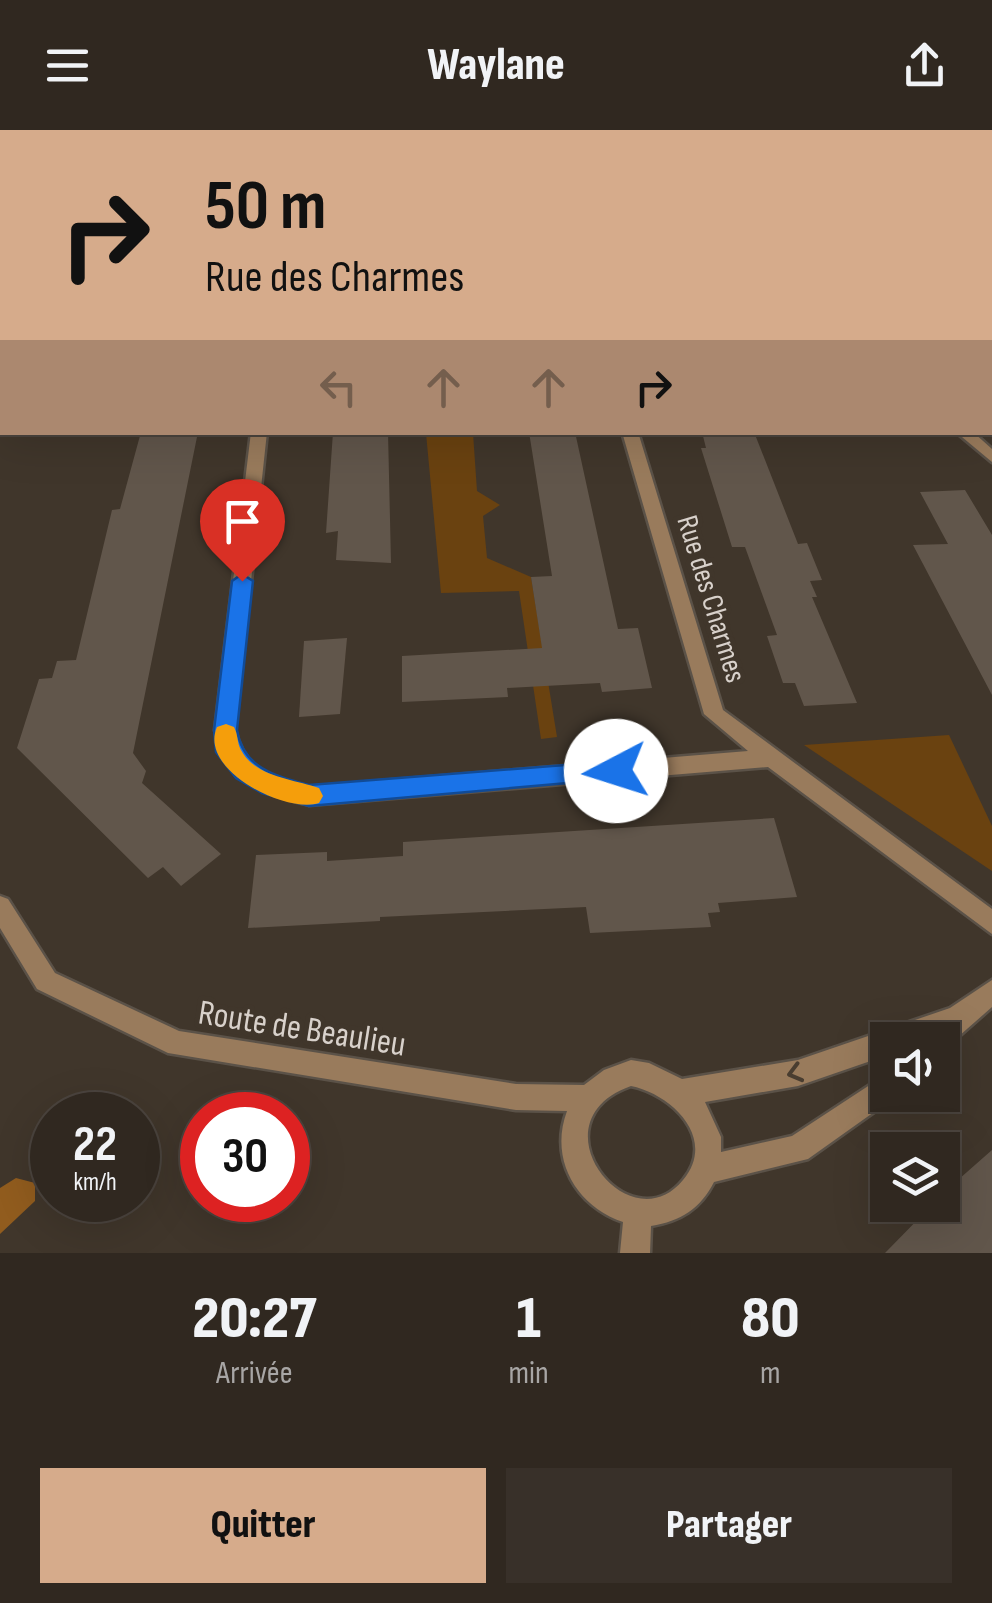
<!DOCTYPE html>
<html lang="fr">
<meta charset="utf-8">
<style>
body{margin:0;font-family:"Sofia Sans Condensed",sans-serif;background:#383029;color:#f1f3f6;height:100vh;display:flex;flex-direction:column;font-size:38px;white-space:nowrap}
*{box-sizing:border-box;margin:0}
p{font-size:32px;color:#a8a6a5}
.icon{flex:none;width:55px;height:55px;fill:none;stroke:currentColor;stroke-width:2;stroke-linecap:round;stroke-linejoin:round}
.map{position:relative;height:1123px;overflow:hidden}
.side{display:flex;flex-direction:column;background:#302820;flex:1}
.side>*{flex:none}
.hud{position:absolute;left:0px;top:0px;width:992px;height:305px;box-shadow:0 10px 40px #0002,0 0 0 2px #4b443e;background:#d6ab8b;color:#111;overflow:hidden}
.controls{position:absolute;left:870px;top:892px;display:grid;gap:20px}
.controls a{display:grid;place-items:center;width:90px;height:90px;border-radius:0px;background:#302820;box-shadow:0 10px 40px #0002,0 0 0 2px #4b443e;font-size:50px}
.speed{position:absolute;left:30px;top:962px;display:flex;gap:20px;font-size:50px;font-weight:700;text-align:center}
.speed>*{display:grid;place-content:center;width:130px;height:130px;border-radius:50%;background:#302820;box-shadow:0 10px 40px #0002,0 0 0 2px #4b443e;line-height:1}
.speed small{font-size:25px;font-weight:400}
.speed .limit{border:15px solid #d22;background:#fff;color:#111}
.pin{position:absolute;display:grid;place-items:center;width:85px;height:85px;color:#fff;margin:-102px -42px;border-radius:50% 50% 50% 0;rotate:-45deg;box-shadow:0 0 10px #0007}
.pin .icon{rotate:45deg}
.me{position:absolute;width:110px;margin:-55px;rotate:265deg;stroke-linejoin:round;filter:drop-shadow(0 0 8px #0008)}
.turn{display:flex;align-items:center;gap:35px;height:210px;padding:0 40px;font-size:45px}
.turn .icon{width:130px;height:130px;stroke-width:2.5}
.turn b{display:block;font-size:70px;line-height:85px}
.lanes{display:flex;align-items:center;height:95px;padding:0 40px;background:#0003;justify-content:center;gap:50px;direction:ltr}
.lanes .off{opacity:.35}
.eta{display:flex;justify-content:space-evenly;align-items:center;height:170px;text-align:center}
.eta b{font-size:60px;font-weight:800;line-height:70px}
.action{display:flex;gap:20px;margin-top:auto;padding:20px 40px}
.action a{flex:1;height:115px;border-radius:0px;background:#d6ab8b;color:#111;font-size:40px;font-weight:800;line-height:115px;text-align:center}
.action a+a{background:#383029;color:#f1f3f6}
header{display:flex;justify-content:space-between;align-items:center;height:130px;padding:0 40px;background:#302820;font-size:45px;font-weight:800}
.map>svg:first-child{display:block}
.green{fill:#6a4210}
.water{fill:#915c1e}
.building{fill:#61564b}
.lines{fill:none;stroke-linecap:round;stroke-linejoin:round}
.minor-casing{stroke:#5b5248;stroke-width:5}
.tertiary-casing{stroke:#5b5248;stroke-width:5}
.minor{fill:#997b5c;fill-rule:evenodd}
.tertiary{fill:#997b5c;fill-rule:evenodd}
.oneway{stroke:#493d30}
.route{fill:#1a73e8;stroke:#114b97;stroke-width:2.5}
.slow{fill:#f59e0b}
.labels{text-anchor:middle;dominant-baseline:central;stroke-width:10;stroke-linejoin:round;paint-order:stroke}
.street-label{font-size:30px;fill:#d8d1cb;stroke:#40362b}
.near-street-label{font-size:35px;fill:#d8d1cb;stroke:#40362b}
</style>
<header><svg class="icon" aria-label="menu" viewBox="0 0 24 24"><path d="M4 6h16M4 12h16M4 18h16"/></svg>Waylane<svg class="icon" aria-label="share" viewBox="0 0 24 24"><path d="M12 15V3M7 8l5-5 5 5M5 13v7h14v-7"/></svg></header>
<div class="map">
<svg width="992" height="1123" viewBox="0 0 992 1123">
<rect width="100%" height="100%" fill="#40362b"/>
<!-- green -->
<g class="green">
<path d="M426,303H473L477,361L500,375L483,386L487,428L531,447L557,607L541,609L519,461L441,463Z"/>
<path d="M949,605L992,696V741L804,615Z"/>
</g>
<!-- water -->
<path class="water" d="M16,1048L35,1053V1071L0,1104V1058Z"/>
<!-- building -->
<g class="building">
<path d="M141,302H198L133,623L146,641L142,653L221,724L181,756L163,737L148,748L17,618L39,549L52,548L57,531L76,530L112,380L120,379Z"/>
<path d="M333,302H388L391,433L336,430L338,401L326,403Z"/>
<path d="M529,302H575L618,499L638,498L652,558L602,562L600,553L507,558L508,567L402,572V526L542,518L531,447L552,446Z"/>
<path d="M702,302H754L798,414L807,413L822,450L810,451L817,467H812L857,573L804,576L795,553H783L767,506L777,505L745,417H732L701,318H706Z"/>
<path d="M965,360L992,405V565L913,415L948,414L920,362Z"/>
<path d="M347,508L340,584L299,587L304,511Z"/>
<path d="M774,688L797,767L718,773L720,782L708,783L711,797L590,803L586,777L380,787V791L248,798L256,725L327,722V731L403,726V712Z"/>
<path d="M992,1020V1123H885L932,1075H942V1064Z"/>
</g>
<g class="lines">
<defs>
<g id="minor">
<path d="M797,0H808L809,2H799Z"/>
<path d="M2,143V151L0,152V144Z"/>
<path d="M251,302H267L235,600C245,642 271,647 309,657L748,621L704,584L622,302H638L723,580L992,779V804L768,637L309,675C261,662 226,654 215,600Z"/>
<path d="M956,302H973L992,319V332Z"/>
</g>
<g id="tertiary">
<path d="M0,149L2,150V158L0,157Z"/>
<path d="M0,766L8,769L55,843L179,901L516,954L584,955L604,940L631,930L649,933L682,949L798,930L950,878L992,850V877L942,921V910H888V925L798,956L705,972L721,1007V1022L792,1006L888,943V965H898L808,1029L714,1052C700,1079 681,1091 651,1096L650,1123H620L623,1092C576,1076 549,1029 567,981L516,980L168,923L37,859L0,798ZM631,956C671,964 718,1008 683,1050C629,1116 531,991 631,956Z"/>
</g>
</defs>
<!-- minor casing -->
<use href="#minor" class="minor-casing"/>
<!-- tertiary casing -->
<use href="#tertiary" class="tertiary-casing"/>
<!-- minor -->
<use href="#minor" class="minor"/>
<!-- tertiary -->
<use href="#tertiary" class="tertiary"/>
</g>
<!-- one-way arrows -->
<defs><path id="oneway-chevron" d="M-2-3.5L2.5 0L-2 3.5" fill="none" stroke-width="1.6" stroke-linecap="round" stroke-linejoin="round" transform="scale(2.5)"/></defs>
<use class="oneway" href="#oneway-chevron" transform="translate(795 943) rotate(165)"/>
<!-- route -->
<path class="route" d="M242,444L253,451L237,600C243,638 275,646 309,655L616,631L625,634L629,641L625,648L309,676L262,663L236,648L216,622L214,600L232,451Z"/>
<!-- slow -->
<path class="slow" d="M226,594L234,597C238,604 237,613 241,620C255,647 293,649 319,658L323,666L319,673C286,684 198,640 217,597Z"/>
<g class="labels">
<!-- street labels -->
<g class="street-label">
<text transform="translate(711 469) rotate(73)">Rue des Charmes</text>
</g>
<!-- near-street labels -->
<g class="near-street-label">
<text transform="translate(302 899) rotate(9)">Route de Beaulieu</text>
</g>
</g>
</svg>
<div class="controls">
<a><svg class="icon" aria-label="sound" viewBox="0 0 24 24"><path d="M4 9h4l5-4v14l-5-4H4zM17 9q2 3 0 6"/></svg></a>
<a><svg class="icon" aria-label="layers" viewBox="0 0 24 24"><path d="M12 4l9 5-9 5-9-5zM3 14l9 5 9-5"/></svg></a>
</div>
<div class="speed"><div>22<small>km/h</small></div><div class="limit">30</div></div>
<div class="pin" style="left:242px;top:451px;background:#d93025"><svg class="icon" aria-label="arrive" viewBox="0 0 24 24"><path d="M6 21V4h12l-3 4 3 4H6"/></svg></div>
<svg class="me" style="left:616px;top:641px" viewBox="-20 -20 40 40"><circle r="19" fill="#fff"/><path d="M0-13L10 11 0 6-10 11z" fill="#1a73e8"/></svg>
<div class="hud">
<div class="turn"><svg class="icon" aria-label="right" viewBox="0 0 24 24"><path d="M7 20v-9h11M14 6l5 5-5 5"/></svg><div><b>50 m</b>Rue des Charmes</div></div>
<div class="lanes"><svg class="icon off" aria-label="left" viewBox="0 0 24 24"><path d="M17 20v-9H6M10 6l-5 5 5 5"/></svg><svg class="icon off" aria-label="ahead" viewBox="0 0 24 24"><path d="M12 20V5M6 11l6-6 6 6"/></svg><svg class="icon off" aria-label="ahead" viewBox="0 0 24 24"><path d="M12 20V5M6 11l6-6 6 6"/></svg><svg class="icon" aria-label="right" viewBox="0 0 24 24"><path d="M7 20v-9h11M14 6l5 5-5 5"/></svg></div>
</div>
</div>
<section class="side">
<div class="eta">
<div><b>20:27</b><p>Arrivée</p></div>
<div><b>1</b><p>min</p></div>
<div><b>80</b><p>m</p></div>
</div>
<div class="action"><a>Quitter</a><a>Partager</a></div>
</section>
